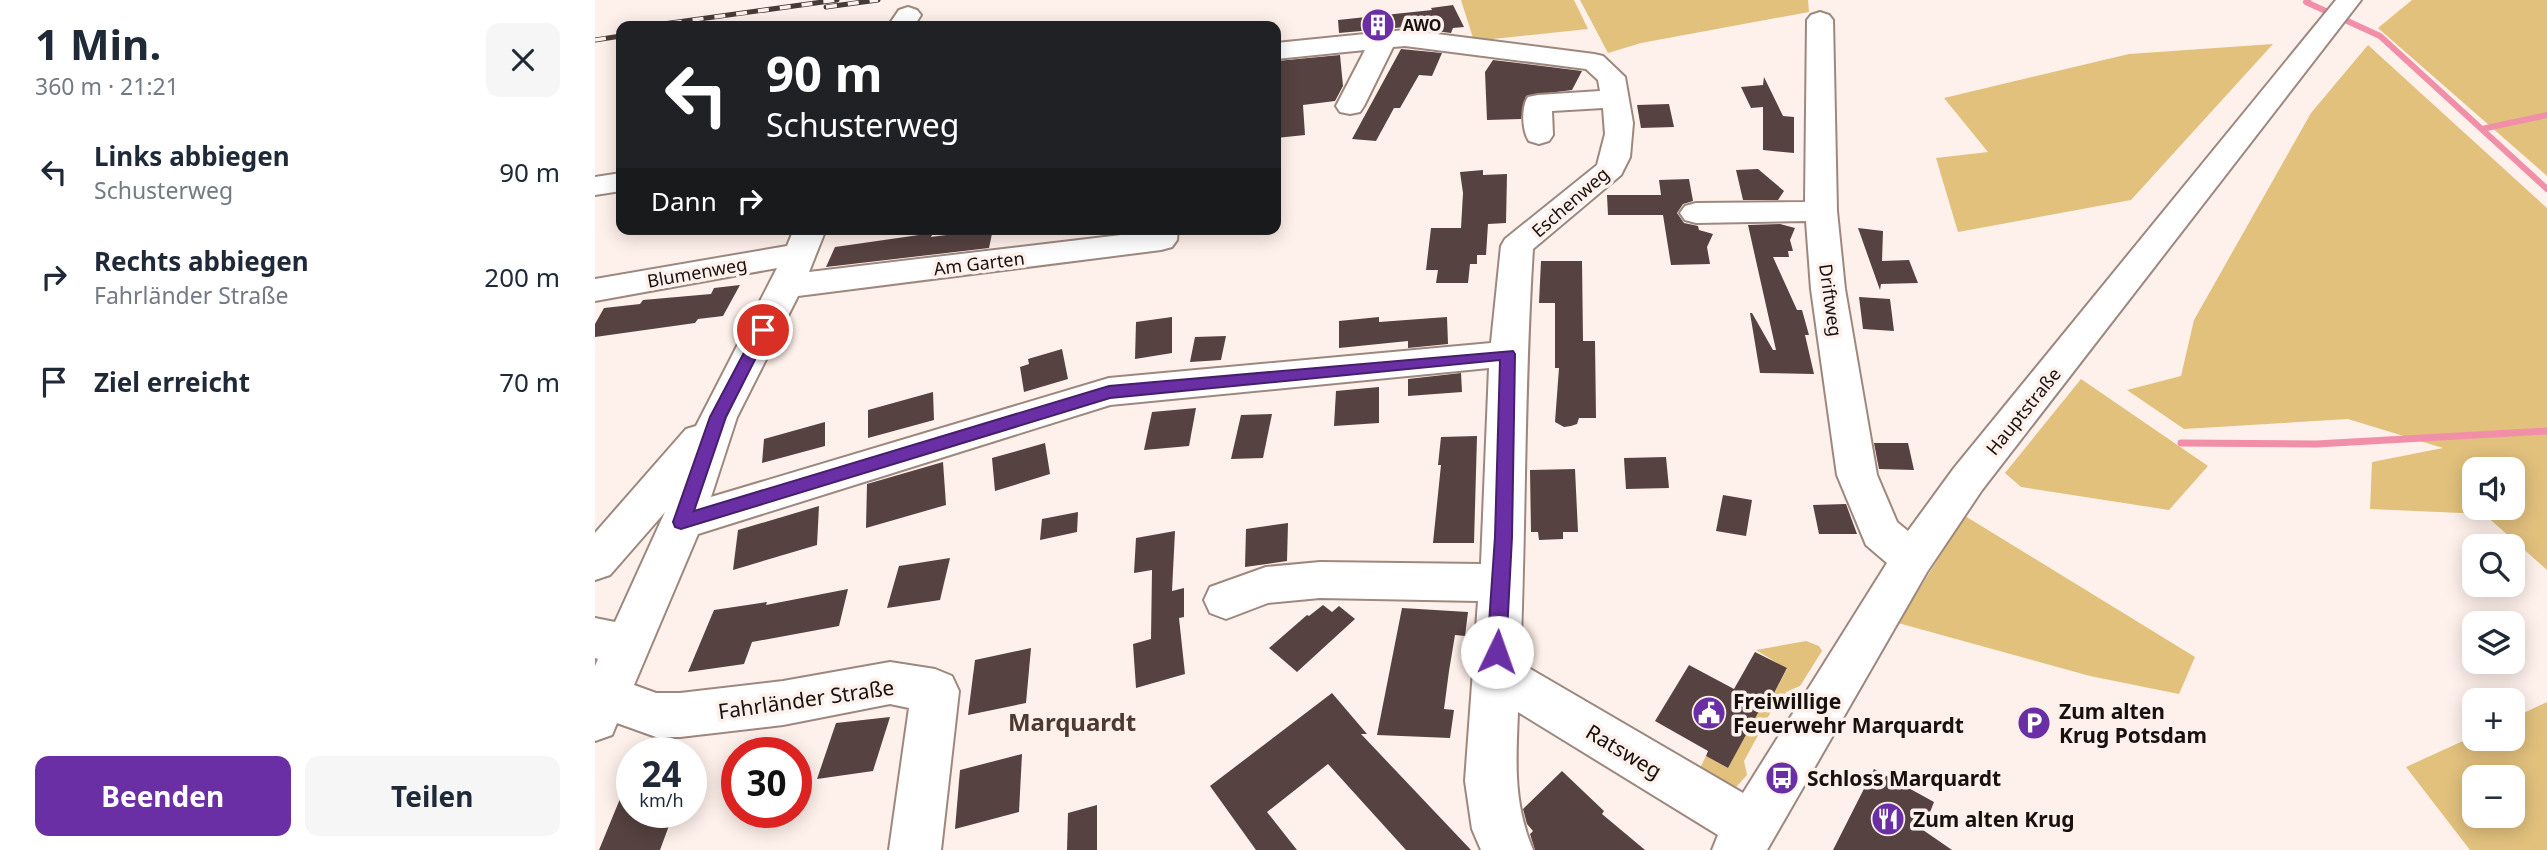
<!DOCTYPE html>
<html lang="de">
<meta charset="utf-8">
<style>
body{margin:0;font-family:"Noto Sans",sans-serif;background:#f6f6f7;color:#1f2937;height:100vh;display:flex;flex-direction:column;font-size:26px;white-space:nowrap}
*{box-sizing:border-box;margin:0}
p{font-size:23px;color:#747a83}
.icon{flex:none;width:38px;height:38px;fill:none;stroke:currentColor;stroke-width:2;stroke-linecap:round;stroke-linejoin:round}
.map{position:relative;flex:1;overflow:hidden}
.drawer{display:flex;flex-direction:column;background:#fff;width:595px}
.drawer>*{flex:none}
.banner{position:absolute;left:21px;top:21px;width:665px;height:214px;border-radius:14px;box-shadow:0 4px 18px #0003;background:#202124;color:#fff;overflow:hidden}
.tools{position:absolute;left:1867px;top:457px;display:grid;gap:14px}
.tools a{display:grid;place-items:center;width:63px;height:63px;border-radius:14px;background:#fff;box-shadow:0 4px 18px #0003;font-size:35px}
.speed{position:absolute;left:21px;top:737px;display:flex;gap:14px;font-size:35px;font-weight:700;text-align:center}
.speed>*{display:grid;place-content:center;width:91px;height:91px;border-radius:50%;background:#fff;box-shadow:0 4px 18px #0003;line-height:1}
.speed small{font-size:18px;font-weight:400}
.speed .limit{border:10px solid #d22;background:#fff;color:#111}
.pin{position:absolute;display:grid;place-items:center;width:60px;height:60px;color:#fff;margin:-30px;border:4px solid #fff;border-radius:50%;box-shadow:0 2px 7px #0007}
.me{position:absolute;width:77px;margin:-38px;rotate:3deg;stroke-linejoin:round;filter:drop-shadow(0 0 5px #0008)}
.turn{display:flex;align-items:center;gap:24px;height:147px;padding:0 35px;font-size:32px}
.turn .icon{width:91px;height:91px;stroke-width:2.5}
.turn b{display:block;font-size:49px;line-height:60px}
.then{display:flex;align-items:center;height:66px;padding:0 35px;background:#0003;gap:14px;font-size:26px}
.round{display:grid;place-items:center;flex:none;width:74px;height:74px;border-radius:14px;background:#f6f6f7}
.head{display:flex;align-items:center;justify-content:space-between;height:119px;padding:0 35px}
h1{font-size:42px;font-weight:700;line-height:52px}
.primary-button{display:flex;gap:14px;margin-top:auto;padding:14px 35px}
.primary-button a{flex:1;height:80px;border-radius:14px;background:#6b2fa5;color:#fff;font-size:28px;font-weight:700;line-height:80px;text-align:center}
.primary-button a+a{background:#f6f6f7;color:#1f2937}
ul{padding:0;list-style:none}
li{display:flex;align-items:center;gap:21px;height:105px;padding:0 35px}
li div{flex:1}
li b{display:block;font-size:26px}
li em{font-style:normal}
main{display:flex;flex:1;min-height:0}
.map>svg:first-child{display:block}
.green{fill:#e2c17d;fill-rule:evenodd}
.lines{fill:none;stroke-linecap:round;stroke-linejoin:round}
.stream-far1{stroke:#f18fa8;stroke-width:6}
.stream{stroke:#f18fa8;stroke-width:7}
.building{fill:#564240}
.minor-casing{stroke:#9d887f;stroke-width:4}
.minor{fill:#fff;fill-rule:evenodd}
.rail-casing{stroke:#443b37;stroke-width:5}
.rail{stroke:#fef0ea;stroke-width:3.5;stroke-dasharray:11;stroke-linecap:butt}
.route{fill:#6b2fa5;stroke:#461f6b;stroke-width:2}
.labels{text-anchor:middle;dominant-baseline:central;stroke-width:7;stroke-linejoin:round;paint-order:stroke}
.far-poi-label{font-size:16px;font-weight:bold;fill:#18110d;stroke:#fef0ea;text-anchor:start}
.street-label{font-size:18px;fill:#18110d;stroke:#fef0ea}
.near-street-label{font-size:21px;fill:#18110d;stroke:#fef0ea}
.near-poi-label{font-size:21px;font-weight:bold;fill:#18110d;stroke:#fef0ea;text-anchor:start}
.near-quarter-label{font-size:24px;font-weight:bold;fill:#4c3a32;stroke:#fef0ea}
</style>
<main>
<section class="drawer">
<div class="head"><div><h1>1 Min.</h1><p>360 m · 21:21</p></div><a class="round"><svg class="icon" aria-label="close" viewBox="0 0 24 24"><path d="M6 6l12 12M18 6L6 18"/></svg></a></div>
<ul>
<li><svg class="icon" aria-label="left" viewBox="0 0 24 24"><path d="M17 20v-9H6M10 6l-5 5 5 5"/></svg><div><b>Links abbiegen</b><p>Schusterweg</p></div><em>90 m</em></li>
<li><svg class="icon" aria-label="right" viewBox="0 0 24 24"><path d="M7 20v-9h11M14 6l5 5-5 5"/></svg><div><b>Rechts abbiegen</b><p>Fahrländer Straße</p></div><em>200 m</em></li>
<li><svg class="icon" aria-label="arrive" viewBox="0 0 24 24"><path d="M6 21V4h12l-3 4 3 4H6"/></svg><div><b>Ziel erreicht</b></div><em>70 m</em></li>
</ul>
<div class="primary-button"><a>Beenden</a><a>Teilen</a></div>
</section>
<div class="map">
<svg width="1952" height="850" viewBox="0 0 1952 850">
<rect width="100%" height="100%" fill="#fef0ea"/>
<!-- green -->
<g class="green">
<path d="M866,0H979L993,29L879,41Z"/>
<path d="M985,0H1213L1214,12L1046,43L1013,53Z"/>
<path d="M1817,0H1952V176L1783,28Z"/>
<path d="M1678,44L1536,200L1363,232L1341,158L1393,152L1349,98L1534,54Z"/>
<path d="M1773,45L1952,208V570L1889,514L1775,509L1777,462L1848,448L1753,419L1589,429L1532,390L1586,376L1599,320L1716,113ZM1918,469V508H1880V469Z"/>
<path d="M1486,379L1613,466L1574,510L1426,487L1410,473Z"/>
<path d="M1370,516L1600,657L1584,694L1495,676L1303,623Z"/>
<path d="M1211,641L1224,646L1227,651L1205,686L1191,692L1185,706H1179L1149,761L1152,775L1134,795L1101,776L1111,756L1133,768L1167,704L1165,696L1175,701L1192,669L1161,650Z"/>
<path d="M1952,702V850H1875L1811,767L1879,736L1880,738H1918V718ZM1918,777V816H1880V777Z"/>
</g>
<g class="lines">
<!-- stream-far1 -->
<g class="stream-far1">
<path d="M1713,0L1711,2L1785,36L1952,189"/>
<path d="M1887,129L1952,115"/>
</g>
<!-- stream -->
<path class="stream" d="M1586,443L1722,444L1952,431"/>
</g>
<!-- building -->
<g class="building">
<path d="M858,5L869,27L858,28L856,33L810,27L744,33L743,20L837,10L836,8Z"/>
<path d="M806,49L847,53L837,76L824,75L805,108H799L781,141L757,139Z"/>
<path d="M745,55L748,86L740,101L708,105L710,135L681,138L682,61Z"/>
<path d="M898,60L987,71L977,90L931,96L926,119L892,120L890,72Z"/>
<path d="M1169,77L1188,116L1199,117V153L1168,150V107L1156,108L1146,87L1168,85Z"/>
<path d="M1074,104L1079,127L1046,128L1042,105Z"/>
<path d="M1163,169L1189,191L1183,200H1148L1141,170Z"/>
<path d="M888,170V175L912,174L911,223L893,224L891,255H882V264H875L873,283H841L843,270H831L836,228H866L868,193L865,172Z"/>
<path d="M1094,179L1098,201L1088,204L1082,213L1089,223L1103,226L1104,230L1118,234L1112,247L1115,264L1076,265L1068,215H1013L1012,195H1066L1064,180Z"/>
<path d="M1185,224L1200,228L1195,240L1198,251H1193L1194,257H1178L1202,310H1207L1214,335H1210L1219,374L1165,373L1155,313H1157L1178,350H1181L1153,225Z"/>
<path d="M1263,228L1288,231L1287,261L1314,260L1323,283L1286,284L1285,290Z"/>
<path d="M398,229L394,248L231,267L240,247L338,233L336,237Z"/>
<path d="M946,261H987L988,341H1000L1001,418H984L982,424L976,426L969,427L960,422L964,368H960V303H944Z"/>
<path d="M145,285L128,316L103,319L100,323L0,337V324L9,308L45,304L48,300L116,294L119,288Z"/>
<path d="M1264,297L1295,299L1299,331L1268,329Z"/>
<path d="M577,317V353L540,359L541,322Z"/>
<path d="M784,317V322L852,317L853,344L813,348V341L744,348V321Z"/>
<path d="M631,336L626,360L595,362L600,337Z"/>
<path d="M467,349L473,379L429,392L425,367L434,364L433,359Z"/>
<path d="M866,373L867,392L813,396V379Z"/>
<path d="M784,387V423L739,426L741,391Z"/>
<path d="M338,392L339,420L273,438V410Z"/>
<path d="M601,408L594,446L549,450L557,412Z"/>
<path d="M677,414L668,458L636,459L646,415Z"/>
<path d="M230,422V446L167,463L169,439Z"/>
<path d="M882,436L879,543H838L846,465H843L846,437Z"/>
<path d="M450,443L455,474L400,491L397,458Z"/>
<path d="M1279,443H1313L1319,470L1284,469Z"/>
<path d="M1071,457L1074,488L1031,489L1029,458Z"/>
<path d="M348,462L351,505L271,528L272,484Z"/>
<path d="M980,469L983,532H968V539L944,540L943,532H936L935,470Z"/>
<path d="M1128,495L1157,500L1151,536L1121,531Z"/>
<path d="M1251,504L1262,534H1224L1218,505Z"/>
<path d="M224,506L222,545L138,570L143,530Z"/>
<path d="M483,512L482,532L445,540L447,519Z"/>
<path d="M693,523L692,561L650,567L651,529Z"/>
<path d="M580,531L577,591L589,588V617L584,618L590,674L541,688L538,644L556,639L557,570L539,573L541,538Z"/>
<path d="M355,558L345,600L292,608L304,566Z"/>
<path d="M253,589L244,626L157,642L149,664L93,672L119,610L172,602L171,605Z"/>
<path d="M728,605L737,612L744,606L760,619L702,672L674,648L712,615L714,616Z"/>
<path d="M807,608L873,612L870,636L860,635L854,671L849,709L859,710L855,738L782,735Z"/>
<path d="M436,648L431,703L373,715L380,660Z"/>
<path d="M1160,652L1192,668L1175,701L1171,698L1133,768L1111,756L1113,751L1060,721L1094,665L1139,689Z"/>
<path d="M737,693L772,734H766L876,850H811L733,764L672,812L702,850H661L615,786Z"/>
<path d="M295,717L278,771L222,779L241,723Z"/>
<path d="M427,754L424,812L360,829L365,770Z"/>
<path d="M1279,769L1339,802L1328,830L1357,850H1238Z"/>
<path d="M967,771L1009,811L1007,814L1050,850H940L935,834L938,831L932,824L928,809Z"/>
<path d="M36,772L37,812H79L65,850H4Z"/>
<path d="M502,805V850H472L473,813Z"/>
</g>
<g class="lines">
<defs>
<g id="minor">
<path d="M1741,0H1766L1387,490L1332,572L1172,850H1117L1123,835L923,712C921,763 918,802 938,850H886L877,829L870,781L883,601L725,598L673,603L631,619L615,613L609,600L615,587L671,567L725,562L886,564L894,368L515,405L103,534L39,685L61,693H85L188,681L295,662L340,669L357,676L364,691L346,850H294L314,708L295,704L188,725L85,737H61L22,723L17,735L0,741V666L3,659L0,658V618L20,622L70,512L15,575L0,580V533L91,429L101,426L182,268L0,301V279L192,246L199,229H231L214,272L551,232V229H583L582,240L577,247L566,250L203,296L142,417L116,497L514,378L896,343L906,246L910,239L1002,165L1010,134L1008,108L957,111L958,135L954,141L944,144L934,141C927,131 926,107 933,97L943,95L1005,91L1003,80L991,69L810,46L798,47L769,106L765,112L755,114L745,112L741,106L770,50L681,59V43L810,30L999,54L1008,56L1030,77L1038,123L1035,157L1026,175L938,249C929,387 931,525 925,663L1148,793L1292,563L1271,545L1242,475L1216,289L1211,221L1101,223L1090,220L1085,213L1090,206L1101,203L1210,202L1212,20L1216,15L1225,12L1234,15L1238,20L1242,211L1250,289L1282,475L1302,522L1313,531L1359,468Z"/>
<path d="M313,7L322,10L326,15L319,26H293L304,10Z"/>
<path d="M26,173V191L0,195V177Z"/>
</g>
</defs>
<!-- minor casing -->
<use href="#minor" class="minor-casing"/>
<!-- minor -->
<use href="#minor" class="minor"/>
<defs>
<g id="rail">
<path d="M231,7L283,0"/>
<path d="M54,26L242,0"/>
<path d="M0,40L26,36"/>
</g>
</defs>
<!-- rail casing -->
<use href="#rail" class="rail-casing"/>
<!-- rail -->
<use href="#rail" class="rail"/>
</g>
<!-- route -->
<path class="route" d="M168,325L175,330L131,417L99,511L514,386L918,351L920,354L917,537L911,652L908,657L902,660L895,657L892,652L900,537L905,360L515,398L86,529L80,527L78,522L115,417L161,330Z"/>
<!-- icons -->
<defs>
<symbol id="building-disc" viewBox="-11 -11 22 22"><circle r="9.5" fill="#6b2fa5" stroke="#fef0ea"/><path d="M-4-6H4V6H1V3H-1V6H-4ZM-2.5-4.3h1.7v1.8h-1.7ZM.8-4.3h1.7v1.8H.8ZM-2.5-1h1.7V.8h-1.7ZM.8-1h1.7V.8H.8Z" fill="#fff"/></symbol>
<symbol id="civic-disc" viewBox="-11 -11 22 22"><circle r="9.5" fill="#6b2fa5" stroke="#fef0ea"/><path d="M-.6-6.5H3V-4.5H.6V-3L4-1V1h2V6H-6V1h2V-1L-.6-3ZM-1.2 2.5V6h2.4V2.5Z" fill="#fff"/></symbol>
<symbol id="parking-disc" viewBox="-11 -11 22 22"><circle r="9.5" fill="#6b2fa5" stroke="#fef0ea"/><path d="M-3.5-5.5H1a3.5 3.5 0 0 1 0 7H-1V5.5H-3.5ZM-1-3.4V-.6H.8a1.4 1.4 0 0 0 0-2.8Z" fill="#fff"/></symbol>
<symbol id="bus-disc" viewBox="-11 -11 22 22"><circle r="9.5" fill="#6b2fa5" stroke="#fef0ea"/><path d="M-5-6H5V4H4V6H2V4H-2V6H-4V4H-5ZM-3.5-4V0h7V-4ZM-3.5 1.2v1.5H-2V1.2ZM2 1.2v1.5H3.5V1.2Z" fill="#fff"/></symbol>
<symbol id="restaurant-disc" viewBox="-11 -11 22 22"><circle r="9.5" fill="#6b2fa5" stroke="#fef0ea"/><path d="M-5-6h1v4h1v-4h1v4h1v-4h1v5L-1.5 .5V6h-2V.5L-5-1ZM5-6V6H3V1.5H1.5Q1.5-4 5-6Z" fill="#fff"/></symbol>
</defs>
<g fill-rule="evenodd">
<use href="#building-disc" x="764" y="6" width="38" height="38"/>
<use href="#civic-disc" x="1095" y="694" width="38" height="38"/>
<use href="#parking-disc" x="1420" y="704" width="38" height="38"/>
<use href="#bus-disc" x="1168" y="759" width="38" height="38"/>
<use href="#restaurant-disc" x="1274" y="800" width="38" height="38"/>
</g>
<g class="labels">
<!-- far-poi labels -->
<g class="far-poi-label">
<text x="808" y="25">AWO</text>
</g>
<!-- street labels -->
<g class="street-label">
<text transform="translate(975 202) rotate(-41)">Eschenweg</text>
<text transform="translate(384 263) rotate(-7)">Am Garten</text>
<text transform="translate(102 272) rotate(-10)">Blumenweg</text>
<text transform="translate(1236 300) rotate(82)">Driftweg</text>
<text transform="translate(1428 411) rotate(-51)">Hauptstraße</text>
</g>
<!-- near-street labels -->
<g class="near-street-label">
<text transform="translate(211 699) rotate(-8)">Fahrländer Straße</text>
<text transform="translate(1029 751) rotate(31)">Ratsweg</text>
</g>
<!-- near-poi labels -->
<g class="near-poi-label">
<text x="1138" y="701">Freiwillige<tspan x="1138" dy="24">Feuerwehr Marquardt</tspan></text>
<text x="1464" y="711">Zum alten<tspan x="1464" dy="24">Krug Potsdam</tspan></text>
<text x="1212" y="778">Schloss Marquardt</text>
<text x="1318" y="819">Zum alten Krug</text>
</g>
<!-- near-quarter labels -->
<g class="near-quarter-label">
<text x="477" y="721">Marquardt</text>
</g>
</g>
</svg>
<div class="tools">
<a><svg class="icon" aria-label="sound" viewBox="0 0 24 24"><path d="M4 9h4l5-4v14l-5-4H4zM17 9q2 3 0 6"/></svg></a>
<a><svg class="icon" aria-label="search" viewBox="0 0 24 24"><circle cx="10" cy="10" r="6"/><path d="M15 15l6 6"/></svg></a>
<a><svg class="icon" aria-label="layers" viewBox="0 0 24 24"><path d="M12 4l9 5-9 5-9-5zM3 14l9 5 9-5"/></svg></a>
<a>+</a>
<a>−</a>
</div>
<div class="speed"><div>24<small>km/h</small></div><div class="limit">30</div></div>
<div class="pin" style="left:168px;top:330px;background:#d93025"><svg class="icon" aria-label="arrive" viewBox="0 0 24 24"><path d="M6 21V4h12l-3 4 3 4H6"/></svg></div>
<svg class="me" style="left:902px;top:652px" viewBox="-20 -20 40 40"><circle r="19" fill="#fff"/><path d="M0-13L10 11 0 6-10 11z" fill="#6b2fa5"/></svg>
<div class="banner">
<div class="turn"><svg class="icon" aria-label="left" viewBox="0 0 24 24"><path d="M17 20v-9H6M10 6l-5 5 5 5"/></svg><div><b>90 m</b>Schusterweg</div></div>
<div class="then">Dann<svg class="icon" aria-label="right" viewBox="0 0 24 24"><path d="M7 20v-9h11M14 6l5 5-5 5"/></svg></div>
</div>
</div>
</main>
